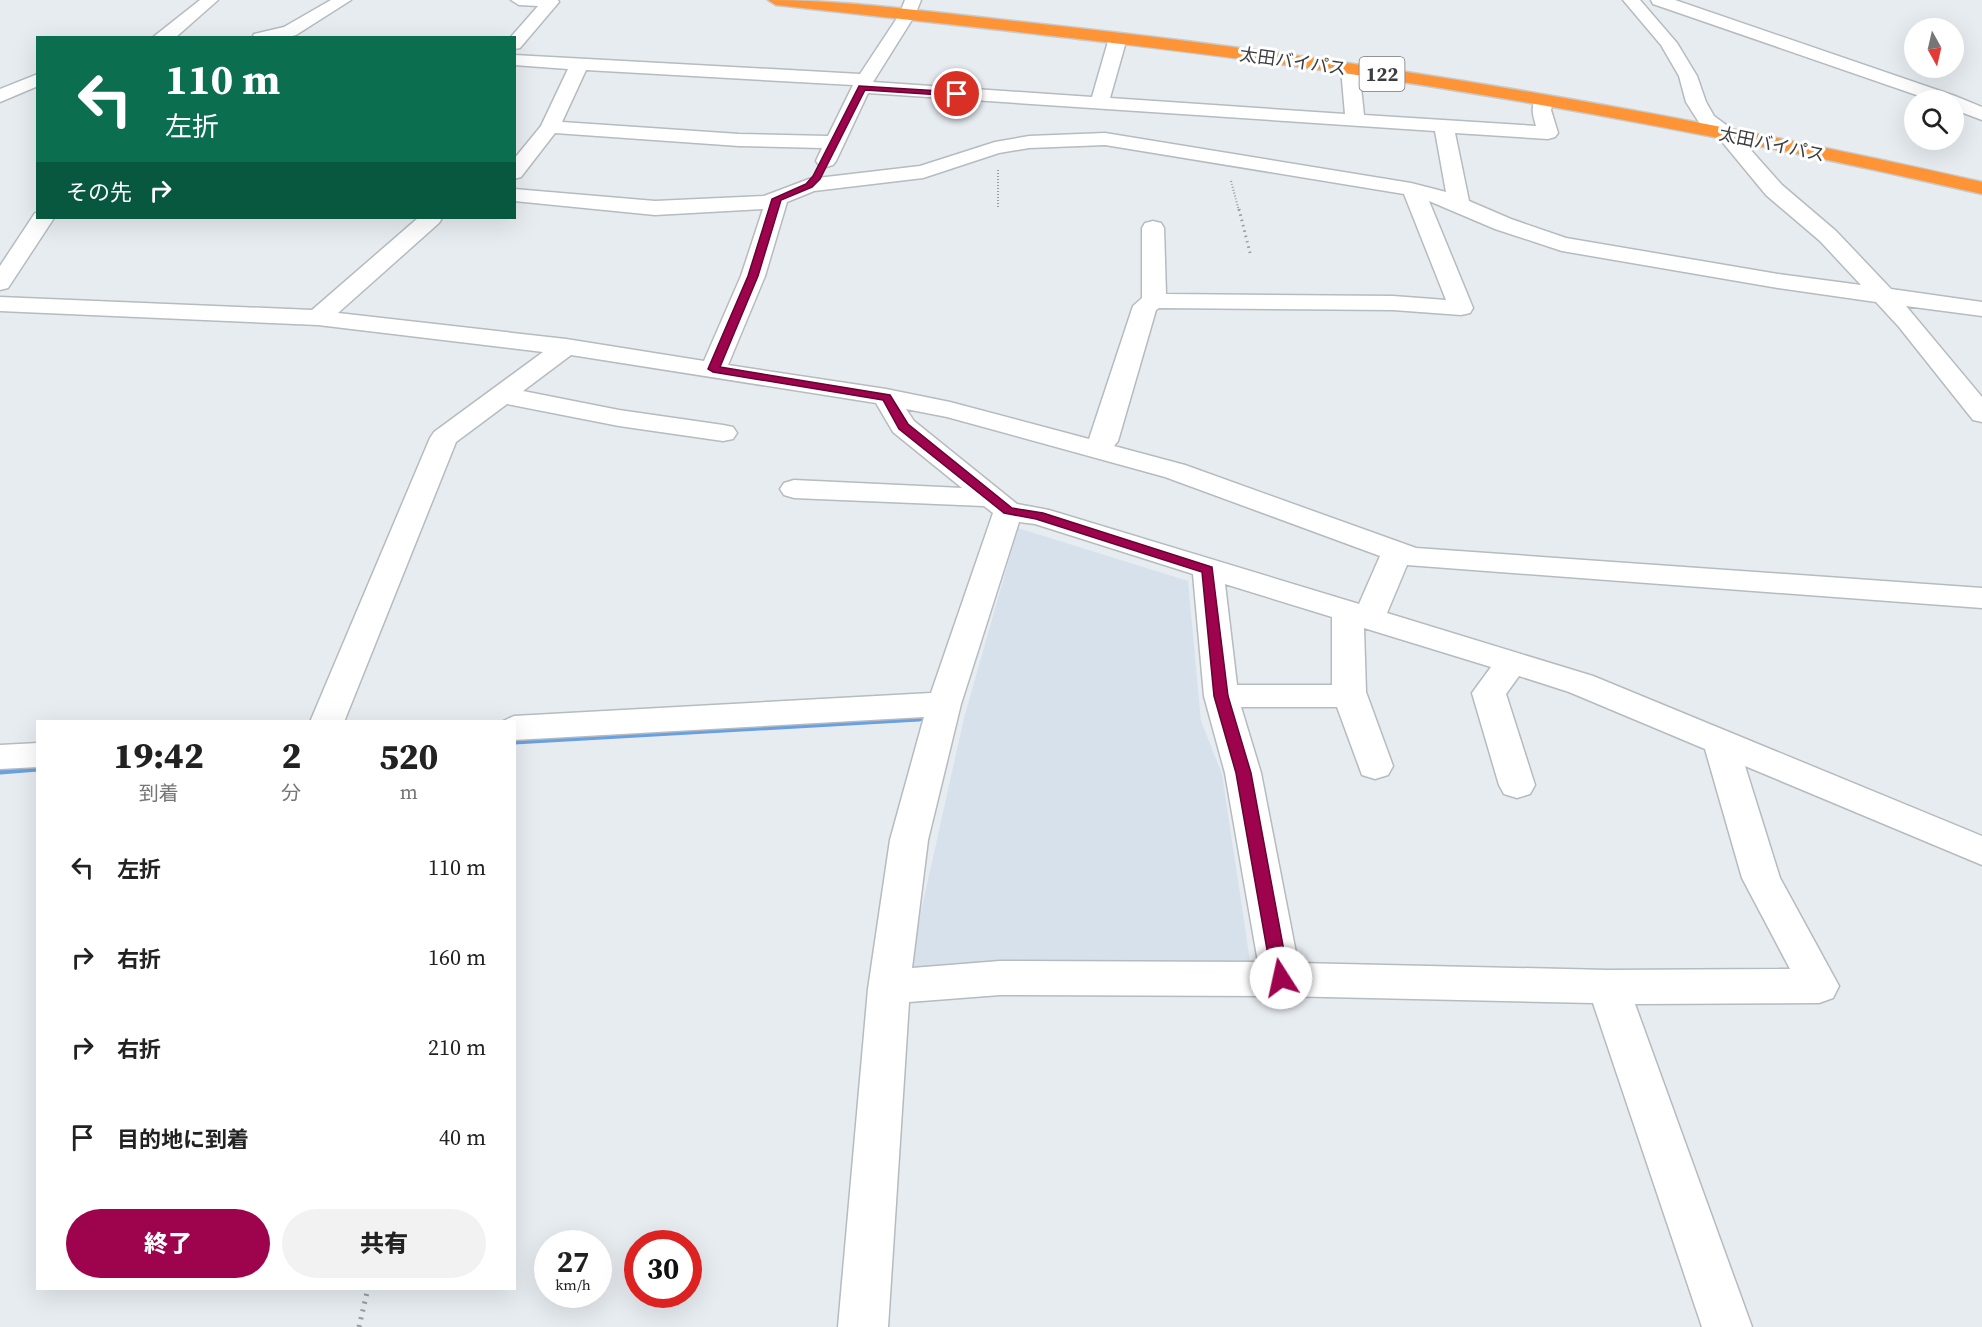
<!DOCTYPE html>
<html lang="ja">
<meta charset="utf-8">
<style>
body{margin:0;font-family:"Source Serif 4","Noto Sans JP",serif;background:#f2f2f2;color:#222;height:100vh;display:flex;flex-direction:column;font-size:22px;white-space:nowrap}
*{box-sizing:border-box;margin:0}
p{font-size:20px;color:#767676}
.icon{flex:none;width:33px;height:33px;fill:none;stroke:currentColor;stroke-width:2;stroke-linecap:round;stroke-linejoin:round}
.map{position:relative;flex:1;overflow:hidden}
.panel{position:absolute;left:36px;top:720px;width:480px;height:570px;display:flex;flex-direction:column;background:#fff;border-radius:0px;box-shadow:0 6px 24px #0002}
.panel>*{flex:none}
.guide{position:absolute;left:36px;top:36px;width:480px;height:183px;border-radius:0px;box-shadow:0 6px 24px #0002;background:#0b6e4f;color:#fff;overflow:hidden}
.needle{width:39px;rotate:172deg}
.controls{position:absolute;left:1904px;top:18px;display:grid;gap:12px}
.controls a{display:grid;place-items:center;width:60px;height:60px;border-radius:50%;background:#fff;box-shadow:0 6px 24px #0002;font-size:30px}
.speed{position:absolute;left:534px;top:1230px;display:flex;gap:12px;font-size:30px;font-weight:700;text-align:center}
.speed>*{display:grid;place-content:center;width:78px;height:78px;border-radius:50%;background:#fff;box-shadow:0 6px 24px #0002;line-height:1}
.speed small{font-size:15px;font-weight:400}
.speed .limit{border:9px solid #d22;background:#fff;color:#111}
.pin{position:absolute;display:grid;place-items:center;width:51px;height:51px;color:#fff;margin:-26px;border:3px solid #fff;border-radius:50%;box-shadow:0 2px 6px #0007}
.me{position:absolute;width:66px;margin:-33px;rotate:350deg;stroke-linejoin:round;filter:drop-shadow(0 0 4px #0008)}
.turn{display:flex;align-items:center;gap:21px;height:126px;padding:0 30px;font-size:27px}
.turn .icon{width:78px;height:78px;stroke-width:2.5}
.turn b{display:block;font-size:42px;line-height:51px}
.then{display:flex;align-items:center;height:57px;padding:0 30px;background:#0003;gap:12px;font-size:22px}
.eta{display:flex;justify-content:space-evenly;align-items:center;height:102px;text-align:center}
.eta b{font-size:36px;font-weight:800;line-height:42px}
.primary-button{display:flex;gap:12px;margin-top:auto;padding:12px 30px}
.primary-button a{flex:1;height:69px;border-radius:36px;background:#9d044d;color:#fff;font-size:24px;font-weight:800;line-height:69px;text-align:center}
.primary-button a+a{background:#f2f2f2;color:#222}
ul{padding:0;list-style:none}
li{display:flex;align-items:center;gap:18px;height:90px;padding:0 30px}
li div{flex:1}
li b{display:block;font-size:22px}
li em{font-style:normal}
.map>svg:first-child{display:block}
.built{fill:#d7e1eb}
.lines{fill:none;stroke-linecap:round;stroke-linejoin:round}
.stream{stroke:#68a0e2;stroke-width:9}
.minor-casing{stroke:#b6bbbf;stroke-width:3}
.highway-casing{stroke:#c8c9c9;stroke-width:3}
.path-far2{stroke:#989c9f;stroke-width:2;stroke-dasharray:1 2;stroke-linecap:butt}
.path-far1{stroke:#989c9f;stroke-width:3;stroke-dasharray:1.5 4;stroke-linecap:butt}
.path{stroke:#989c9f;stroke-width:5;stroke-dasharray:2 6;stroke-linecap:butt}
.minor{fill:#fff;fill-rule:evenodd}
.highway{fill:#fe9435;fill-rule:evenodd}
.route{fill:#9d044d;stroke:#660332;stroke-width:1.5}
.labels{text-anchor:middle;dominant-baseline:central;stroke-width:6;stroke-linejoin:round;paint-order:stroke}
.far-street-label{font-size:18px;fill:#3b3d3f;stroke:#fff}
.shield{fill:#fff;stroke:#767779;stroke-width:1.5}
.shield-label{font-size:20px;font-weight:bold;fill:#3b3d3f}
</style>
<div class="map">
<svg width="1982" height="1327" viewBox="0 0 1982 1327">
<rect width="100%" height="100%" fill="#e7ecf1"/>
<!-- built -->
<path class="built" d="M1018,528L1188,581L1201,721L1222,774L1250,961L907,974L964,718Z"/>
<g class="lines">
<!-- stream -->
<g class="stream">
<path d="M514,740L919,717"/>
<path d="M0,770L38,767"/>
</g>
<defs>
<g id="minor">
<path d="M200,0H218L175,38H152Z"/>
<path d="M331,0H351L296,35L284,38H252L254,34L284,27Z"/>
<path d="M511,0H558L559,2L520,48L514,49V38H510L538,6L519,5Z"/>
<path d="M905,0H921L915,15L873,82L1092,97L1109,38L1112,34H1124L1127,38L1110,98L1345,114L1341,69L1344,65H1356L1359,69L1364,115L1536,126C1533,115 1530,107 1537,96H1551L1554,100L1551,110L1558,133L1555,137L1548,139L1455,133L1469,201L1511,219L1566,238L1778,274L1861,285L1820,241L1766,195L1719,138L1700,124L1686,102L1679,76L1661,45L1623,0H1640L1677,43L1697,76L1706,102L1714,116L1733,130L1782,185L1836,231L1891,289L1982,302V316L1906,306L1982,397V422L1973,420L1899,327L1876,302L1778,288L1562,251L1495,229L1429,201L1473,308L1470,313L1461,315L1393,310L1159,308L1156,310L1118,441L1114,446L1185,465L1416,548L1982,588V608L1407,565L1387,613L1593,676L1982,836V865L1745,766L1780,878L1839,986L1833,998L1819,1003L1635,1004L1752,1327H1702L1593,1003L1281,996L1000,995L909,1002L888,1327H838L868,989L890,840L924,717L514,740V722H501L514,716L931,693L993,513L984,506L794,498L784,495L780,489L784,483L794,480L962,488L893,432L876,403L571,355L523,391L619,410L723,425L733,427L737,433L733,439L723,441L619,426L507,404L456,442L344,722H310L430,438L434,432L543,352L318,325L0,311V297L312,310L418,218H442L439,223L338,313L566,339L704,361L741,276L763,209L655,215L514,201V189L655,201L764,196L809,179L920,166L995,142L1029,136L1105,133L1411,183L1446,192L1435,131L868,93L836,161L833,165L826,167L819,165L816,161L822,148L739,146L555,133L521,177L514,179V159L541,126L568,69L514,65V55L860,74L899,15ZM586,70L853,85L828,136L739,134L562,122ZM1105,145L1404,194L1446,300L1393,296L1166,294L1164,228L1161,223L1153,221L1145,223L1142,228V298L1133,306L1089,439L950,402L886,389L728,365L765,276L787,202L814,191L923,178L999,153L1029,148ZM906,409L947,417L1165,477L1380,556L1359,604L1049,510L1017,504L914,421ZM1019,522L1035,524L1193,574L1204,696L1225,773L1258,962L1000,961L912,968L928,840L961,704ZM1225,584L1332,617V685H1237ZM1364,628L1491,667L1472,693L1499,785L1504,794L1517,798L1530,794L1535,785L1506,694L1519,676L1569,692L1705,749L1742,878L1790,969L1608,970L1298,963L1261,773L1241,707H1337L1362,775L1375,779L1388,775L1393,766L1366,692Z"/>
<path d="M1651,0H1675L1955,96L1982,107V120L1953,109V100H1931L1653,4Z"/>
<path d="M38,74V86L0,102V89Z"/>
<path d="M35,213H38V218H54L8,288L0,290V266Z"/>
<path d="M38,743V767L0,769V745Z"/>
</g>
<path id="highway" d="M768,0C824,0 878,6 934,12C993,19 1053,25 1112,32C1405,66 1695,117 1982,182V194C1768,145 1554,104 1337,72C1150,45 963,26 776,5Z"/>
</defs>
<!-- minor casing -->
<use href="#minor" class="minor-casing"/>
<!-- highway casing -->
<use href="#highway" class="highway-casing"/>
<!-- path-far2 -->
<g class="path-far2">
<path d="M998,170V207"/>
<path d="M1231,181L1239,211"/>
</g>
<!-- path-far1 -->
<path class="path-far1" d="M1239,209L1250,253"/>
<!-- path -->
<path class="path" d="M359,1327L368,1288"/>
<!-- minor -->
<use href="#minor" class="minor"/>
<!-- highway -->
<use href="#highway" class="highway"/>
</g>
<!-- route -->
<path class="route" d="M859,86L957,92L961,94L957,96L865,90L820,179L812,187L781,200L758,276L720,367L890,395L908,424L1012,508L1043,513L1212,567L1228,696L1251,773L1289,978L1287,983L1281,985L1275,983L1272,978L1236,773L1214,696L1202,572L1036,519L1004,513L899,429L883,400L713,372L708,369L748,276L772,199L806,184L813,176Z"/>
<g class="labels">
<!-- far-street labels -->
<g class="far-street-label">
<text transform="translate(1293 61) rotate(8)">太田バイパス</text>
<text transform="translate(1772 144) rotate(12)">太田バイパス</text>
</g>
<!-- shield labels -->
<rect class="shield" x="1359.5" y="57" width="45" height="34" rx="4.5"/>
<g class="shield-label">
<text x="1382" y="74">122</text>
</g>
</g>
</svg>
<div class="controls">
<a><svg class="needle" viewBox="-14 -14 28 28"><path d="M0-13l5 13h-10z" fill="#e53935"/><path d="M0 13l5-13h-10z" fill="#767676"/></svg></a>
<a><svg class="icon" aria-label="search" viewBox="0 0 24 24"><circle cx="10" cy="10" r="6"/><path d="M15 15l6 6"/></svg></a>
</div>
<div class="speed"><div>27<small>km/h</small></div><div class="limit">30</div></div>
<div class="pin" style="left:957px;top:94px;background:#d93025"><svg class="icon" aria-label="arrive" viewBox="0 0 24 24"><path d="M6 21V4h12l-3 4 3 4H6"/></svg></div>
<svg class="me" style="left:1281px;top:978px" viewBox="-20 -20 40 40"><circle r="19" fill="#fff"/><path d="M0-13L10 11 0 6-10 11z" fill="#9d044d"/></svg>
<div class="guide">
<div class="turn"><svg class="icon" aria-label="left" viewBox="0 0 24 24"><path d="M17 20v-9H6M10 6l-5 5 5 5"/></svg><div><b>110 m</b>左折</div></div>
<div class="then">その先<svg class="icon" aria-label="right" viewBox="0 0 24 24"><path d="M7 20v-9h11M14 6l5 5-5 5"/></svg></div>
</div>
<section class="panel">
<div class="eta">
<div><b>19:42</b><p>到着</p></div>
<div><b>2</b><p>分</p></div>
<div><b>520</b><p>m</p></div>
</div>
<ul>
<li><svg class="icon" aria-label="left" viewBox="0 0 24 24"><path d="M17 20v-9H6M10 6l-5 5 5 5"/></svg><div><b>左折</b></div><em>110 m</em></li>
<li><svg class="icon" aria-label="right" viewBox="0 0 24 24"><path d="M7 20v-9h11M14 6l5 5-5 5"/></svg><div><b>右折</b></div><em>160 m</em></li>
<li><svg class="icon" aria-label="right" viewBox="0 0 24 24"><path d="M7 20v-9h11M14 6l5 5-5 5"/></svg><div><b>右折</b></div><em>210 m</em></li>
<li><svg class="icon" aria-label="arrive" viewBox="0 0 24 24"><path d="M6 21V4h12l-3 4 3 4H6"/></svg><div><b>目的地に到着</b></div><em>40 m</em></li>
</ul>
<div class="primary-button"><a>終了</a><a>共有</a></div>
</section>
</div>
